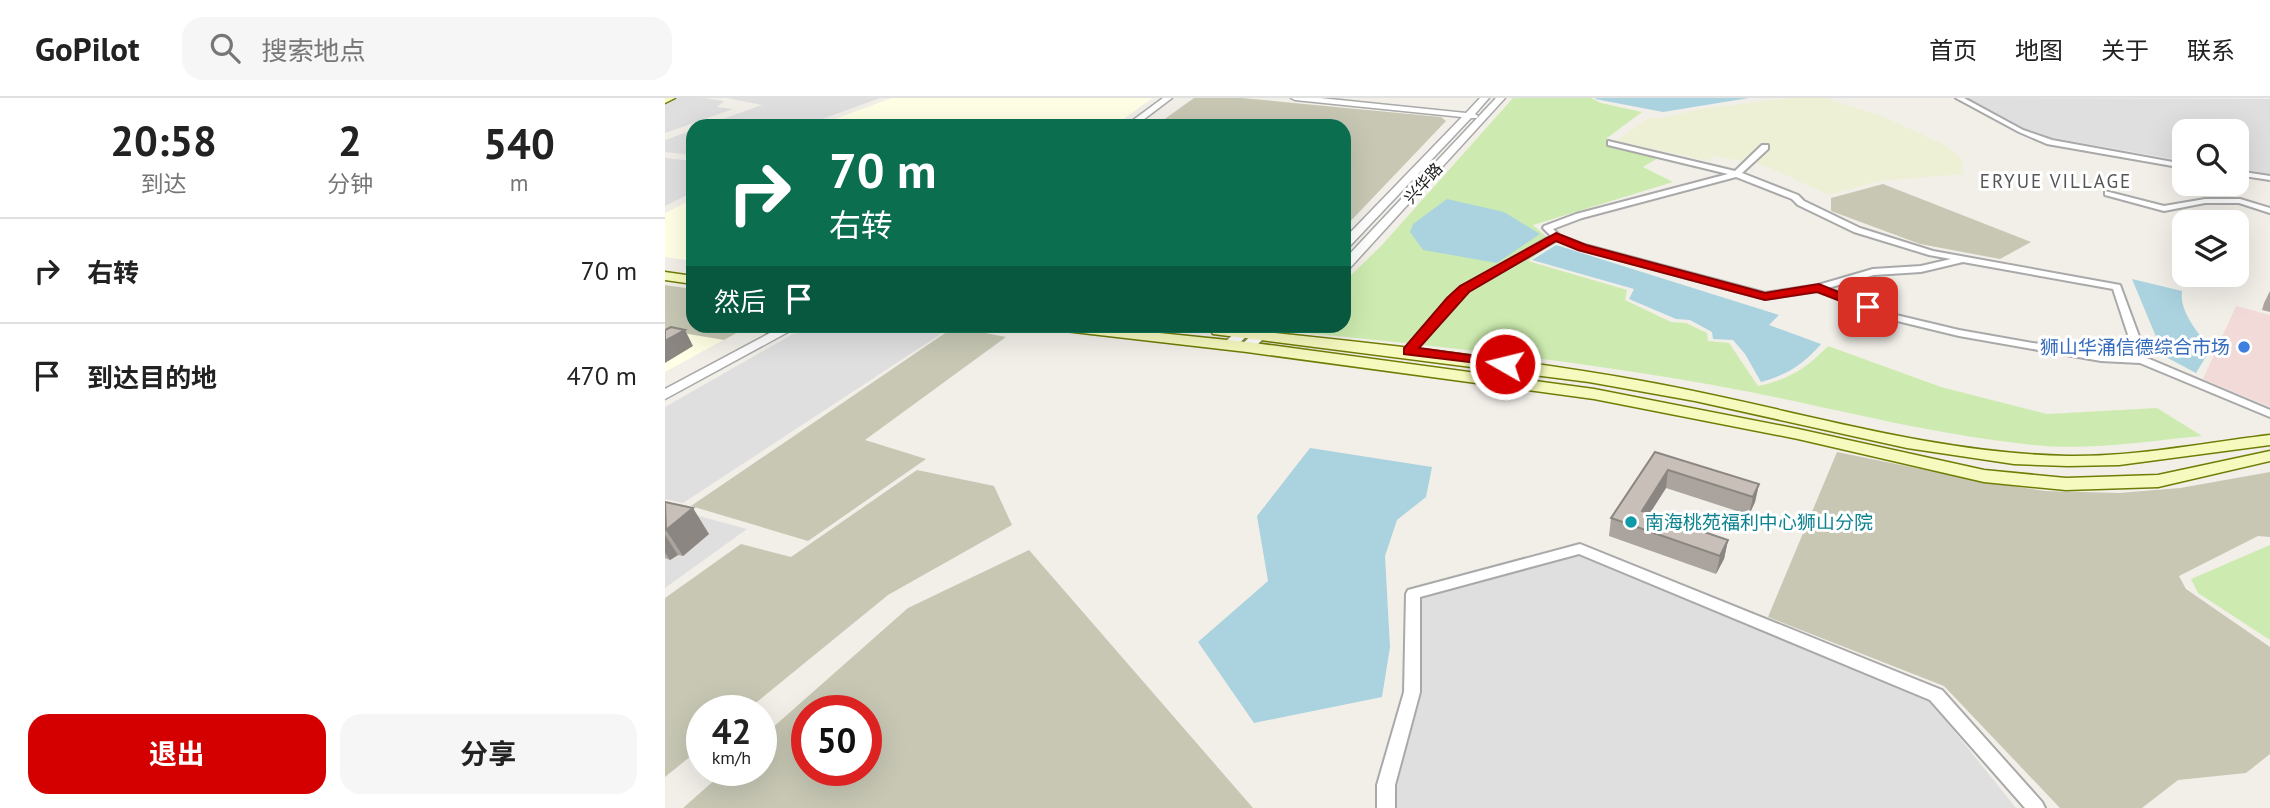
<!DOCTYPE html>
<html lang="zh">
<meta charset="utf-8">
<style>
body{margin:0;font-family:"PT Sans","Noto Sans SC",sans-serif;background:#f6f6f6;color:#222;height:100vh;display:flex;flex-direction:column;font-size:26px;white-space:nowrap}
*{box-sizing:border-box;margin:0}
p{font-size:23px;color:#767676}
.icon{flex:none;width:38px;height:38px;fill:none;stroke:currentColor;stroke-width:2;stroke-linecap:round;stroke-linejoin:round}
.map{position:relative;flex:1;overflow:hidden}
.drawer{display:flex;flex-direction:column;background:#fff;width:665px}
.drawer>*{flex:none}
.guide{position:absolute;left:21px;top:21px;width:665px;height:214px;border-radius:21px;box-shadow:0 7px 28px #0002;background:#0b6e4f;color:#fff;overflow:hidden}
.tools{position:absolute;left:1507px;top:21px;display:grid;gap:14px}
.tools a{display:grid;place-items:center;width:77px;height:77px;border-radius:14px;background:#fff;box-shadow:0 7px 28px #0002;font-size:35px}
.speed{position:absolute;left:21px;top:597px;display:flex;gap:14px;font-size:35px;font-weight:700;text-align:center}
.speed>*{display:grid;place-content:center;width:91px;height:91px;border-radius:50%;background:#fff;box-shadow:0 7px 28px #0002;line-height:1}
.speed small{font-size:18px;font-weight:400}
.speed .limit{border:10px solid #d22;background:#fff;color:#111}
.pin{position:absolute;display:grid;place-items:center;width:60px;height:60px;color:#fff;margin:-30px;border-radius:14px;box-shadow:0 4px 10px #0006}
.me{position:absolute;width:77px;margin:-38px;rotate:278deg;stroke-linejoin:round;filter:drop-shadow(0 0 5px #0008)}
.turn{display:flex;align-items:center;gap:24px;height:147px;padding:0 28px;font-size:32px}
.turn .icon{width:91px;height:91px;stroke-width:2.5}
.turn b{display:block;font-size:49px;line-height:60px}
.then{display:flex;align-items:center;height:66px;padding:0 28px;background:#0003;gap:14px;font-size:26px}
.eta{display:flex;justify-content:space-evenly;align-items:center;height:119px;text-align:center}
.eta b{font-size:42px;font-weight:700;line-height:49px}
.primary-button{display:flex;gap:14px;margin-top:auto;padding:14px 28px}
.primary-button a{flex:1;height:80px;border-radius:21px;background:#d40000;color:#fff;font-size:28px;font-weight:700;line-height:80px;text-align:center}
.primary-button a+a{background:#f6f6f6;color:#222}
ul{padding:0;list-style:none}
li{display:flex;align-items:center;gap:21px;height:105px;padding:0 28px;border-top:2px solid #e0e0e0}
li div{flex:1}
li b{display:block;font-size:26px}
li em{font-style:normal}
header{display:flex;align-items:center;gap:42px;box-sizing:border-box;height:98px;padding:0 35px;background:#fff;border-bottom:2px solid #e0e0e0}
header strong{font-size:33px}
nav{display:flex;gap:38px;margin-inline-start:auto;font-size:24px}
.search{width:490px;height:63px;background:#f6f6f6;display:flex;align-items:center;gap:18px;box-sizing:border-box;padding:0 24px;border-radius:21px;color:#767676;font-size:26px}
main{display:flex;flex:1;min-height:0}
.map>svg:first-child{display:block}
.residential{fill:#e0dfdf}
.commercial{fill:#f2dad9}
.education{fill:#ffffe5}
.construction{fill:#c7c7b4;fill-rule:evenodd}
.farmland{fill:#eef0d5}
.grass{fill:#cdebb0}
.water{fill:#aad3df}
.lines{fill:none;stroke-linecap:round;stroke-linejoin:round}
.minor-casing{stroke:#a9a9a9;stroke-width:4}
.tertiary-casing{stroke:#a9a9a9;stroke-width:3}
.secondary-casing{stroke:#707d05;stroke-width:3}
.minor{fill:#fff;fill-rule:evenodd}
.tertiary{fill:#fff;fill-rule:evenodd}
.secondary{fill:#f7fabf;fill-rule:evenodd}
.wall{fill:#aba49e}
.shaded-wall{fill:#8b8681}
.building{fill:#c7bfb8;stroke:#8b8681;stroke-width:2}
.route{fill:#d40000;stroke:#8a0000;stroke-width:2}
.shop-dot{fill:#3f7fe0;stroke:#fff;stroke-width:2.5}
.culture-dot{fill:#0f9aa8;stroke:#fff;stroke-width:2.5}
.labels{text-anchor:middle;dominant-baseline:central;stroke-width:6;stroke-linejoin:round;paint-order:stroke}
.far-street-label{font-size:16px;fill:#222;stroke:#fff}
.far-quarter-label{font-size:19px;letter-spacing:2px;fill:#555;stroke:#fff}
.shop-label{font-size:19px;fill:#366cbe;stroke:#fff;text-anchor:end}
.culture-label{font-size:19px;fill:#0d838f;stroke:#fff;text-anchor:start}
</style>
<header>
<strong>GoPilot</strong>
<div class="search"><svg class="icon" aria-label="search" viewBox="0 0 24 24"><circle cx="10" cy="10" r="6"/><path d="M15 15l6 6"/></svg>搜索地点</div>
<nav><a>首页</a><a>地图</a><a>关于</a><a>联系</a></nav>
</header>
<main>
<section class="drawer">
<div class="eta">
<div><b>20:58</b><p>到达</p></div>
<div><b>2</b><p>分钟</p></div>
<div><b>540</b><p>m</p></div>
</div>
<ul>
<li><svg class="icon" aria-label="right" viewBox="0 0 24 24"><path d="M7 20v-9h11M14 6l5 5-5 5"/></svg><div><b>右转</b></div><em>70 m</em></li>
<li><svg class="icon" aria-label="arrive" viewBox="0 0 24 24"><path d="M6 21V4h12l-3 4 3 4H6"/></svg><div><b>到达目的地</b></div><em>470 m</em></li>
</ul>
<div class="primary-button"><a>退出</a><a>分享</a></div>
</section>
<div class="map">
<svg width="1605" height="710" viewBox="0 0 1605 710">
<rect width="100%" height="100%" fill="#f2efe9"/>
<!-- residential -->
<g class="residential">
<path d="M0,0H39L59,3L52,9L68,11L0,35Z"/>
<path d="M62,0H215L138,28H38L97,7Z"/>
<path d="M1297,0L1605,1V78L1572,72V33H1519V63L1377,38L1337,22Z"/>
<path d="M28,32V57L0,54V42Z"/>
<path d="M0,60L28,63V94L0,108Z"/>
<path d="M167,228H288L18,405L0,401V309L128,236Z"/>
<path d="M0,409L82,431L0,490Z"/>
<path d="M914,455L1265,603L1351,710H729V685L754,501Z"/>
</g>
<!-- commercial -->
<path class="commercial" d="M1571,208L1605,217V309L1538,281Z"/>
<!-- education -->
<g class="education">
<path d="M227,0H487L449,28H151Z"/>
<path d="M28,101V163L0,159V115Z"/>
<path d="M0,187L28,191V228H84L0,274Z"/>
</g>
<!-- construction -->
<g class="construction">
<path d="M529,0H577L776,19L781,23L679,130V28H490Z"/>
<path d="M1218,86L1366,144L1335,161L1255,146L1166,113V100Z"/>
<path d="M0,187L28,191V228H84L59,242L0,232Z"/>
<path d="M289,229L341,239L200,342L261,361L143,443L26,408Z"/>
<path d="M1172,354L1320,384L1380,393L1454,395L1515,390L1605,374V439L1593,438L1514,478L1521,491L1605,549V656L1581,675L1513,682L1477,710H1395L1279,588L1103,519Z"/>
<path d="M252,372L329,388L347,427L223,497L82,612H37V649L0,679V500L76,446L126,459Z"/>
<path d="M364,452L588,710H18L61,672H96V640L243,510ZM201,612V672H142V612Z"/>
</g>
<!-- farmland -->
<path class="farmland" d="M1125,0H1160L1217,18L1280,47L1296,60L1299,76L1214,83L1164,97L1098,67L1049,58L1044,63L951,43L983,20H997L1034,11Z"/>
<!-- grass -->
<g class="grass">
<path d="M848,0H926L936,5L977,14L942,40V46L993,60L978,69L1008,84L868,127L888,145L863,163L962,192L960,202L1006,224L1021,225L1042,235L1043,243L1064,245L1093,288C1123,282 1142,270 1163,248L1276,289L1382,316L1492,310L1537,338C1482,343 1423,353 1368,347C1250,335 1140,302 1025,283C898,261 769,248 641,235L632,228H679V184L717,147Z"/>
<path d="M1605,447V542L1533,495L1526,481Z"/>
</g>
<!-- water -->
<g class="water">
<path d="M1084,0L998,14L930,1L931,0Z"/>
<path d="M782,101L839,114L875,136L832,165L758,152L745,134L748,126Z"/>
<path d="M891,147L1114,217L1104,227L1156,246C1139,266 1122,277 1096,284L1080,256L1068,242L1048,241L1047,234L1025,222L1011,221L964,201L969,191L867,162Z"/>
<path d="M1467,181L1517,193C1514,215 1534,234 1545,252L1531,275L1499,258Z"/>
<path d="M645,350L767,369L761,399L732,422L720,458L725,549L717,599L589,625L533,544L603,483L592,418Z"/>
</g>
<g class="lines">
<defs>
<g id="minor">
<path d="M1291,0H1299L1358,32L1387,42L1519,66V70L1382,46L1354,34Z"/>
<path d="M943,43L1070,73L1097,47H1103V51L1077,75L1133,97L1139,103L1195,130L1268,153L1455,187L1482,260L1605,312V319L1475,265L1436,263L1294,238L1224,221L1153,193L1100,201L914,151L892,142L803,193L789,205L748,255H740L739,253L740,251L783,201L797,189L886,138L878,130L879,128L911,116L1063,76L943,47ZM1071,79L1127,101L1133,107L1189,134L1264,157L1286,161L1256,168L1208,171L1153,187L1100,195L920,147L894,137L888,131L917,120ZM1298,164L1448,191L1470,258L1436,257L1294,232L1231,217L1163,190L1209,177L1256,174Z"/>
<path d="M1572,73L1605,78V82L1572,77Z"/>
<path d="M1440,93L1499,108L1540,101H1575L1605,110V115L1574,105H1540L1499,113L1440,97Z"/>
<path d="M915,446L1277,592L1377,704L1380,710H1360L1265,602L914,456L755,499V594L730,687V710H712V687L739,594L741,496L743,492Z"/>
</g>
<g id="tertiary">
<path d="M498,0H507L470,28H460Z"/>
<path d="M626,0H655L801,15L815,0H824L810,16L813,18L812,20H806L683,150L679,151V141L797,19L630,2Z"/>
<path d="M831,0H840L683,172L679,173V162Z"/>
<path d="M118,228H134L0,301V291Z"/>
<path d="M577,228H591L570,250H560L558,247L560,244Z"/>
<path d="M597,228H611L587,252H577L575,249L577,246Z"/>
</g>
<g id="secondary">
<path d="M0,0H10L0,5Z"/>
<path d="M0,174L28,178V186L0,182Z"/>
<path d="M96,228H111L102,234L97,233Z"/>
<path d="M119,228H134L127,232Z"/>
<path d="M384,228H426L582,244L929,291L1133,331L1319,372L1401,380L1493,377L1605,353V363L1493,389L1401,392L1319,384L1133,341L929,301L582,254L391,232Z"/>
<path d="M553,229C695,244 837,258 977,283C1119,308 1258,355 1403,358C1471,359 1538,345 1605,337V347L1454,367L1403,368L1349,366L1242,350L1030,303L924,284L548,236L546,233Z"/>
</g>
</defs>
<!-- minor casing -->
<use href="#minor" class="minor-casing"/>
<!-- tertiary casing -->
<use href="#tertiary" class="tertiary-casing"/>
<!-- secondary casing -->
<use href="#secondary" class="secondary-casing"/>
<!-- minor -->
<use href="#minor" class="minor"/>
<!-- tertiary -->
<use href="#tertiary" class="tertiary"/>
<!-- secondary -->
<use href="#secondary" class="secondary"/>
</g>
<!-- wall -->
<g class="wall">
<path d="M1605,193V214L1597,212L1599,205Z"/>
<path d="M990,354L1094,386L1090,404L1084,417L1001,390L984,416L1063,442L1059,461L1051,476L944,438L946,420Z"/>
<path d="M0,404L44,436L18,458L13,457L5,462L0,460Z"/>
</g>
<!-- shaded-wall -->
<g class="shaded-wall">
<path d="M20,232L28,248L0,265V243Z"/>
<path d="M1003,372L1001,390L975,431L977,413Z"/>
<path d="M1094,386L1090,404L1084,417L1088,399Z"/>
<path d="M28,410L44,436L18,458L1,432Z"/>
<path d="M0,437L13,457L5,462L0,454Z"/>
<path d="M1063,442L1059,461L1051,476L1055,458Z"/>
</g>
<!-- building -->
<g class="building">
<path d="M6,229L20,232L0,243V232Z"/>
<path d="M990,354L1094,386L1088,399L1003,372L977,413L1063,442L1055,458L946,420Z"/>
<path d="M0,404L28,410L1,432Z"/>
</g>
<!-- route -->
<path class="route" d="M891,135L921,147L1100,195L1154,186L1210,209L1208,212H1199L1152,194L1100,202L913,152L891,143L804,194L754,250L840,262L847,266L845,269L739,256V250L782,200L795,188Z"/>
<!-- markers -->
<circle class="shop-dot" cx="1579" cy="249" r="7"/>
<circle class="culture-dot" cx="966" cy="424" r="7"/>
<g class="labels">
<!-- far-street labels -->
<g class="far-street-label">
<text transform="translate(758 85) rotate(-48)">兴华路</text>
</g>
<!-- far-quarter labels -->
<g class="far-quarter-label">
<text x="1391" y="83">ERYUE VILLAGE</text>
</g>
<!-- shop labels -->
<g class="shop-label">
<text x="1565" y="249">狮山华涌信德综合市场</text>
</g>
<!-- culture labels -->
<g class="culture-label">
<text x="980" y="424">南海桃苑福利中心狮山分院</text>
</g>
</g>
</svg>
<div class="tools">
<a><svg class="icon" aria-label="search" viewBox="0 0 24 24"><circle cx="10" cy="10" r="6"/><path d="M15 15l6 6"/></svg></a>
<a><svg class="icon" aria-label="layers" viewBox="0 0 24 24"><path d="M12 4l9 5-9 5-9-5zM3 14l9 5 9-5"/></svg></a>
</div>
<div class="speed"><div>42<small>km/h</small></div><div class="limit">50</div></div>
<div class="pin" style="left:1203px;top:209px;background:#d93025"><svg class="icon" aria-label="arrive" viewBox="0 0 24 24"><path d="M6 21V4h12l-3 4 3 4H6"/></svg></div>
<svg class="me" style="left:840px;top:266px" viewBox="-20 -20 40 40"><circle r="17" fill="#d40000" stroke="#fff" stroke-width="3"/><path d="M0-11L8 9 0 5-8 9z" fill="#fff"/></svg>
<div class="guide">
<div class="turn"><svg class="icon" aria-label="right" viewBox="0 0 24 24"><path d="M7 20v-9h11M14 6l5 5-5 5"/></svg><div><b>70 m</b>右转</div></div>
<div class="then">然后<svg class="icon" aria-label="arrive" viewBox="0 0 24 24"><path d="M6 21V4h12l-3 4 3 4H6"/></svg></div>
</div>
</div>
</main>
